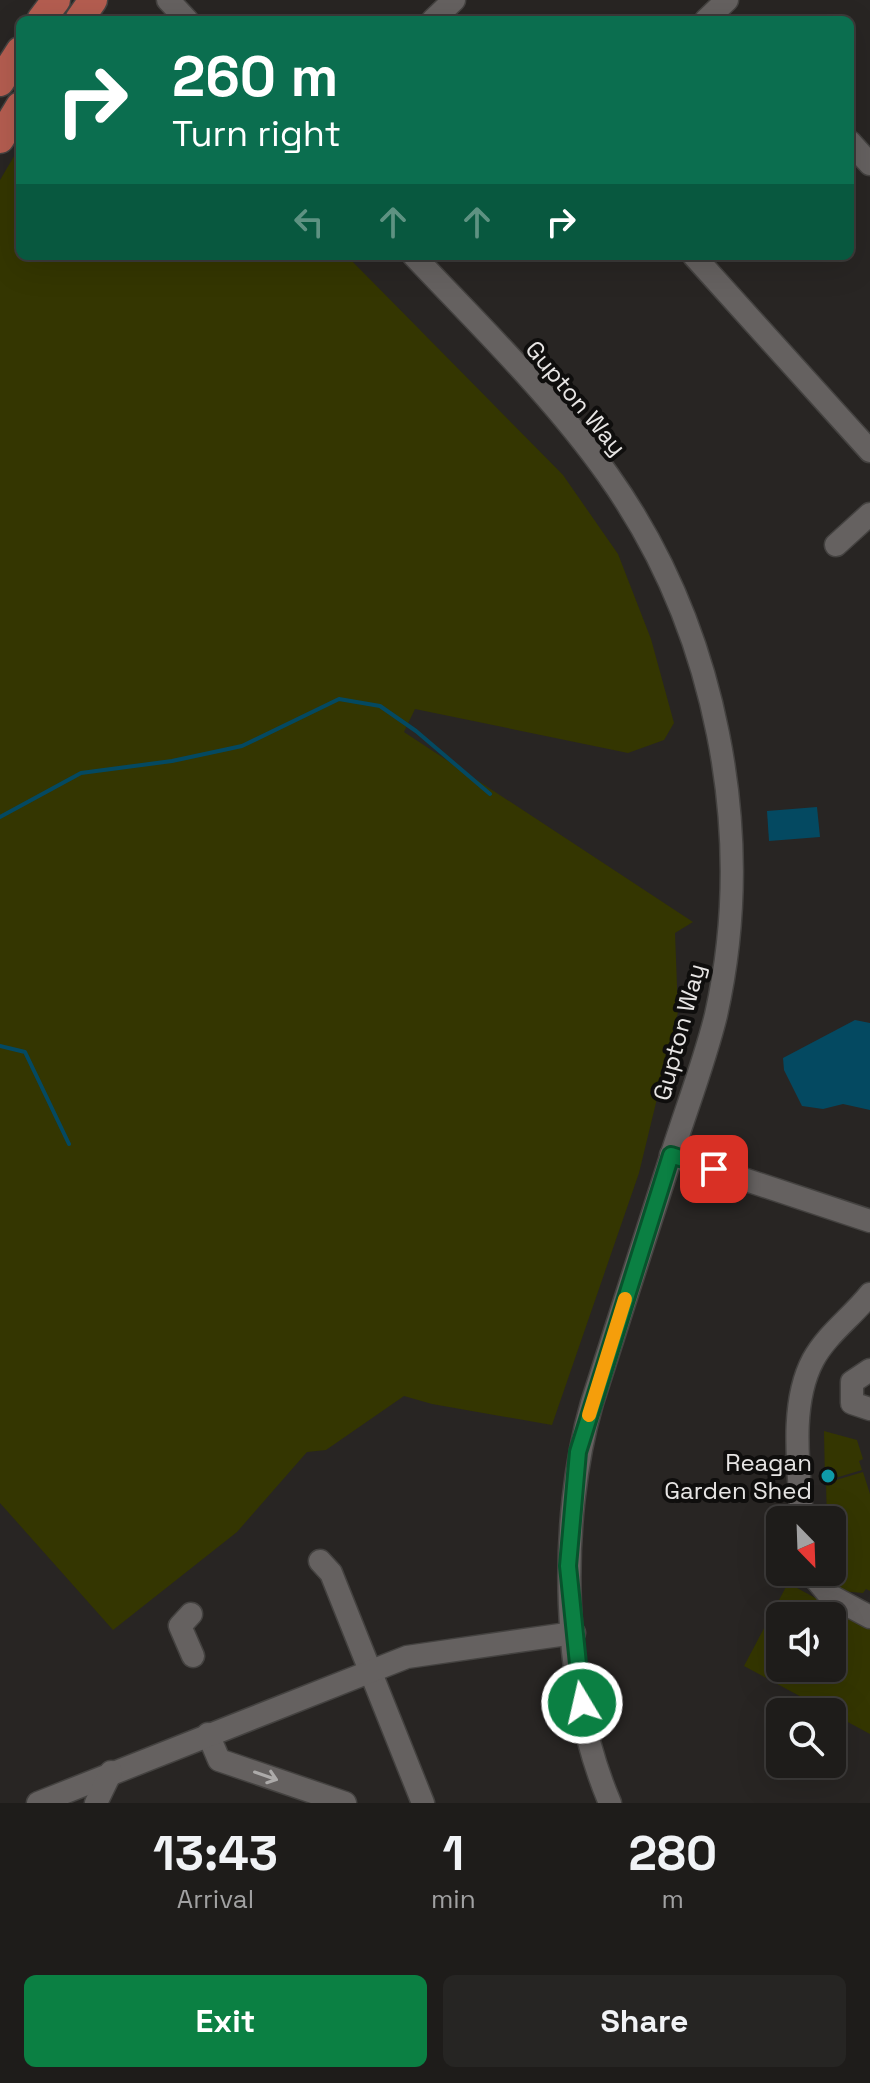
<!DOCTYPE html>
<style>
body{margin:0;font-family:"Space Grotesk",sans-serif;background:#262523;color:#f1f3f6;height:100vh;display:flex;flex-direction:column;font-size:30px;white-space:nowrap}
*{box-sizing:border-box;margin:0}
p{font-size:26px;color:#a1a1a2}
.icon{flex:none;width:44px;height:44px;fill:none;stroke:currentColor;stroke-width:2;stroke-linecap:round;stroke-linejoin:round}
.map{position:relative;height:1803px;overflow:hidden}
.sheet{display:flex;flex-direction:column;background:#1e1c1a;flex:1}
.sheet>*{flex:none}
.top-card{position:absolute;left:16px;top:16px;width:838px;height:244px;border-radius:12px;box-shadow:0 8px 32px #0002,0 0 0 2px #3c3a39;background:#0b6e4f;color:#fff;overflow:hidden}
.needle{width:52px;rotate:157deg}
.controls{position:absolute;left:766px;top:1506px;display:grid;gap:16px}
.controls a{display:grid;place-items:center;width:80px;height:80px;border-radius:12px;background:#1e1c1a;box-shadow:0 8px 32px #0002,0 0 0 2px #3c3a39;font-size:40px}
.pin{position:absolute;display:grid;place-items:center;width:68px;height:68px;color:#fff;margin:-34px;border-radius:16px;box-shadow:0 4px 12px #0006}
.me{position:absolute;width:88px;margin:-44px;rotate:351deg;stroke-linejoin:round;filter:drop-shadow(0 0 6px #0008)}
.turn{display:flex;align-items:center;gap:28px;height:168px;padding:0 24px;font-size:36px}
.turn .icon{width:104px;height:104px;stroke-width:2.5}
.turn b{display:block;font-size:56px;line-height:68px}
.lanes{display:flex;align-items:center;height:76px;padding:0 24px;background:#0003;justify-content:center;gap:40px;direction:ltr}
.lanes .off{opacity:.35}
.eta{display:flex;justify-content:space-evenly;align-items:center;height:136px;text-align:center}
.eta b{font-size:48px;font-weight:800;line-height:56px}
.primary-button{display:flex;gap:16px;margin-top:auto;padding:16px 24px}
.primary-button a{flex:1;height:92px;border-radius:12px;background:#0b8043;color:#fff;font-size:32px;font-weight:800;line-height:92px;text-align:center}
.primary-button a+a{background:#262523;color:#f1f3f6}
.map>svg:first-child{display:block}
.green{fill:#343601;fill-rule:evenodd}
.water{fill:#044961}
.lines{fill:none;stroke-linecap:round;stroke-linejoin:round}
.stream{stroke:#044961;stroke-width:4}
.minor-casing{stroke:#444240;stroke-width:25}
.major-casing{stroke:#444240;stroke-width:31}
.minor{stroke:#656160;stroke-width:22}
.major{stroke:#b45d50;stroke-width:28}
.oneway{stroke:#acaaa9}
.route-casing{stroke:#07532c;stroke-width:20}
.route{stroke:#0b8043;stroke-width:14}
.slow{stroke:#f59e0b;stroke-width:14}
.culture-dot{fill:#0f9aa8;stroke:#0f0e0d;stroke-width:3}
.labels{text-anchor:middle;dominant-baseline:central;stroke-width:8;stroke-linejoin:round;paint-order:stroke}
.street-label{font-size:24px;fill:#e7e5e4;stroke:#0f0e0d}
.poi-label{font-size:24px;fill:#e7e5e4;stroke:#0f0e0d;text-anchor:end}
</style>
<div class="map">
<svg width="870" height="1803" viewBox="0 0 870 1803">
<rect width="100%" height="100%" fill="#282523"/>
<!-- green -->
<g class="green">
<path d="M20,146V256H347L563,475L618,554L651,639L674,723L664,740L628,753L415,709L404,732L693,922L675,933L678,1012L639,1173L552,1425L432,1404L404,1396L326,1450L307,1452L237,1532L113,1630L0,1503V180Z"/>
<path d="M824,1431L857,1440L863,1459L859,1461L862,1470L825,1481Z"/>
<path d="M863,1472L870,1494V1591L866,1589L863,1593L841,1591L829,1581L828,1572H832V1520H827L826,1483Z"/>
<path d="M788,1583L870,1628V1734L744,1666ZM780,1616H832V1668H780Z"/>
</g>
<!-- water -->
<g class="water">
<path d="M817,807L820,837L769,841L767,811Z"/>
<path d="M855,1020L870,1023V1110L843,1104L823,1109L802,1106L784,1070L783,1058Z"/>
</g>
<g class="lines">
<!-- stream -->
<g class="stream">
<path d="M0,817L81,773L172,761L242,746L339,699L380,706L416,731L490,794"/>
<path d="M0,1046L25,1052L69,1144"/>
</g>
<defs>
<g id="minor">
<path d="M168,0L187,20"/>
<path d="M433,20L454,0"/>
<path d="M706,20L727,0"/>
<path d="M850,142L870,164"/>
<path d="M414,256C480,326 552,396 608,475C716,627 757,832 716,1015C704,1064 685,1112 670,1160C644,1241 618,1322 592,1403C558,1521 561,1689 610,1803"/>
<path d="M694,256L870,451"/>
<path d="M836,545L870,514"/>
<path d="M671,1155L870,1221"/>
<path d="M870,1370L852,1382V1403L870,1409"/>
<path d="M802,1520C799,1470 789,1405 813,1360C827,1334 852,1317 870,1294"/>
<path d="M320,1561L331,1573L423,1803"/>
<path d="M810,1572L829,1595L870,1617"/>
<path d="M191,1614L180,1626L193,1656"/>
<path d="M208,1734L219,1760L345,1803"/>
<path d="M38,1803L407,1657L574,1633"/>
<path d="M96,1803L111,1772"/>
</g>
<g id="major">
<path d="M41,20L56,0"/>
<path d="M79,20L93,0"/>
<path d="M0,82L20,51"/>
<path d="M0,139L20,106"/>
</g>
</defs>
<!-- minor casing -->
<use href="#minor" class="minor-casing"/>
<!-- major casing -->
<use href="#major" class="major-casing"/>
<!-- minor -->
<use href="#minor" class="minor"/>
<!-- major -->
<use href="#major" class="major"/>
</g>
<!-- one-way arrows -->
<defs><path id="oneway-shaft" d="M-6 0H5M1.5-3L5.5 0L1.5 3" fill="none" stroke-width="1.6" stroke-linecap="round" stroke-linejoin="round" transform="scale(2)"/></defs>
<use class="oneway" href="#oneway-shaft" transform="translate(266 1776) rotate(19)"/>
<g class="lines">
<defs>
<path id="route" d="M582,1703L568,1566L578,1452L671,1155L714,1169"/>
</defs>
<!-- route casing -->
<use href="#route" class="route-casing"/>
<!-- route -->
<use href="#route" class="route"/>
<!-- slow -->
<path class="slow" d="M589,1415L625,1299"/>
</g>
<!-- markers -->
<circle class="culture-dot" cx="828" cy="1476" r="8"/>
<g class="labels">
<!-- street labels -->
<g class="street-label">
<text transform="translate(576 398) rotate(50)">Gupton Way</text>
<text transform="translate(679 1032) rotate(-75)">Gupton Way</text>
</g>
<!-- poi labels -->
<g class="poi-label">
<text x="812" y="1462">Reagan<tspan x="812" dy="28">Garden Shed</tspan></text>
</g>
</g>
</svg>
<div class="controls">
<a><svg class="needle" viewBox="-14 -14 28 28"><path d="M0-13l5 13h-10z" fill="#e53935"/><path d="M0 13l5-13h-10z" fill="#a1a1a2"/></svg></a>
<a><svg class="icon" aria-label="sound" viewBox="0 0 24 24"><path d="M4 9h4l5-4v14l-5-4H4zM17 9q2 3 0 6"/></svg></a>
<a><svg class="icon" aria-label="search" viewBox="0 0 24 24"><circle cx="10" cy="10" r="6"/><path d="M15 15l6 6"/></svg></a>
</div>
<div class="pin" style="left:714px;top:1169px;background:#d93025"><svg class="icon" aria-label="arrive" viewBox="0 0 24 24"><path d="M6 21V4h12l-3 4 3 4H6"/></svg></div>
<svg class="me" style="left:582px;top:1703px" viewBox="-20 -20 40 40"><circle r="17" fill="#0b8043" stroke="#fff" stroke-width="3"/><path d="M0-11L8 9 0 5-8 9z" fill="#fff"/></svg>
<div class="top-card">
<div class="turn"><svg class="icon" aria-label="right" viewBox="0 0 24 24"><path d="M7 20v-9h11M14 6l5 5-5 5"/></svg><div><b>260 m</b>Turn right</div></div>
<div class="lanes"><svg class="icon off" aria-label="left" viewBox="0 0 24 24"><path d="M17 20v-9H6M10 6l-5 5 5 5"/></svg><svg class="icon off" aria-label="ahead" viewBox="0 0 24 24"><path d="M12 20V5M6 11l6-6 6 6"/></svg><svg class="icon off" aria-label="ahead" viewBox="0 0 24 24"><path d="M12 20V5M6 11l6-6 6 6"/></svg><svg class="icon" aria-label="right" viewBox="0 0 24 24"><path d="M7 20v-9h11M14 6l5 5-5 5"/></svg></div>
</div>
</div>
<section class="sheet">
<div class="eta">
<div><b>13:43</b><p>Arrival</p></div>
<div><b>1</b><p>min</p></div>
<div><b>280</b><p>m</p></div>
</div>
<div class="primary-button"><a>Exit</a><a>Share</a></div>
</section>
